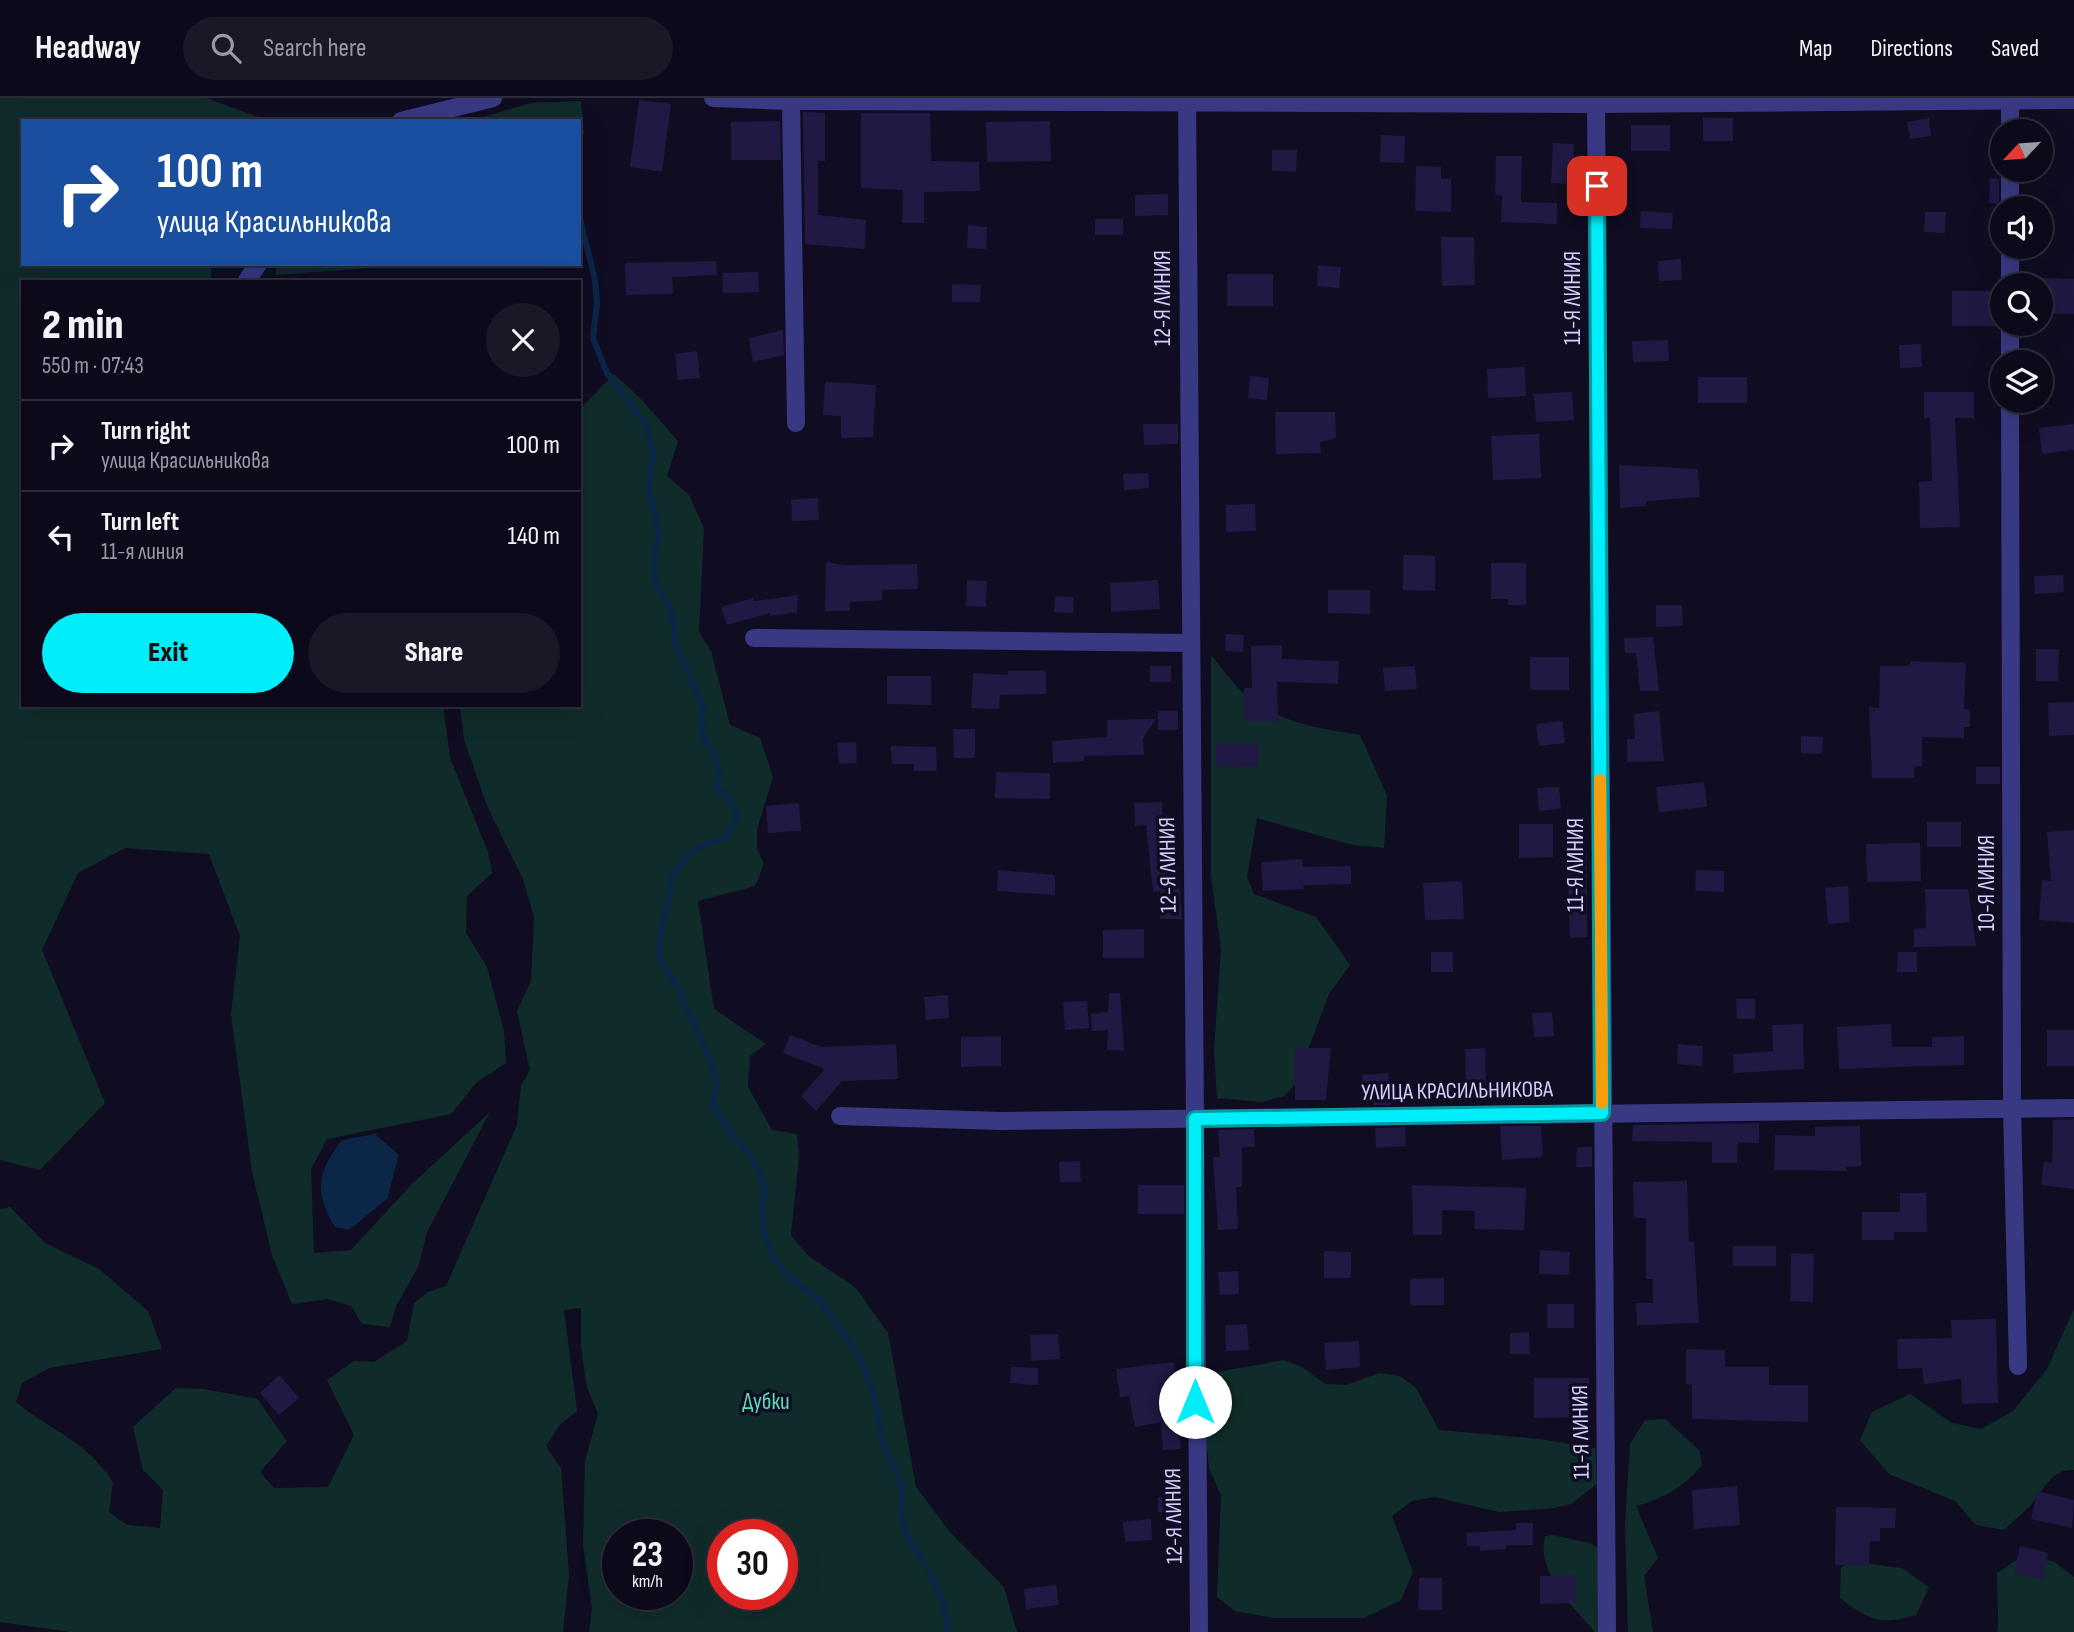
<!DOCTYPE html>
<meta charset="utf-8">
<style>
body{margin:0;font-family:"Sofia Sans Condensed",sans-serif;background:#1a1827;color:#f1f3f6;height:100vh;display:flex;flex-direction:column;font-size:26px;white-space:nowrap}
*{box-sizing:border-box;margin:0}
p{font-size:23px;color:#9a9aa2}
.icon{flex:none;width:38px;height:38px;fill:none;stroke:currentColor;stroke-width:2;stroke-linecap:round;stroke-linejoin:round}
.map{position:relative;flex:1;overflow:hidden}
.drawer{position:absolute;left:21px;top:182px;width:560px;height:427px;display:flex;flex-direction:column;background:#0c0a1a;border-radius:0px;box-shadow:0 7px 28px #0002,0 0 0 2px #2c2b39}
.drawer>*{flex:none}
.banner{position:absolute;left:21px;top:21px;width:560px;height:147px;border-radius:0px;box-shadow:0 7px 28px #0002,0 0 0 2px #2c2b39;background:#1a4fa0;color:#fff;overflow:hidden}
.needle{width:46px;rotate:244deg}
.buttons{position:absolute;left:1990px;top:21px;display:grid;gap:14px}
.buttons a{display:grid;place-items:center;width:63px;height:63px;border-radius:50%;background:#0c0a1a;box-shadow:0 7px 28px #0002,0 0 0 2px #2c2b39;font-size:35px}
.speed{position:absolute;left:602px;top:1421px;display:flex;gap:14px;font-size:35px;font-weight:700;text-align:center}
.speed>*{display:grid;place-content:center;width:91px;height:91px;border-radius:50%;background:#0c0a1a;box-shadow:0 7px 28px #0002,0 0 0 2px #2c2b39;line-height:1}
.speed small{font-size:18px;font-weight:400}
.speed .limit{border:10px solid #d22;background:#fff;color:#111}
.pin{position:absolute;display:grid;place-items:center;width:60px;height:60px;color:#fff;margin:-30px;border-radius:14px;box-shadow:0 4px 10px #0006}
.me{position:absolute;width:77px;margin:-38px;rotate:0deg;stroke-linejoin:round;filter:drop-shadow(0 0 5px #0008)}
.turn{display:flex;align-items:center;gap:24px;height:147px;padding:0 21px;font-size:32px}
.turn .icon{width:91px;height:91px;stroke-width:2.5}
.turn b{display:block;font-size:49px;line-height:60px}
.round{display:grid;place-items:center;flex:none;width:74px;height:74px;border-radius:37px;background:#1a1827}
.overview{display:flex;align-items:center;justify-content:space-between;height:119px;padding:0 21px}
h1{font-size:42px;font-weight:800;line-height:52px}
.button{display:flex;gap:14px;margin-top:auto;padding:14px 21px}
.button a{flex:1;height:80px;border-radius:42px;background:#00eefa;color:#111;font-size:28px;font-weight:800;line-height:80px;text-align:center}
.button a+a{background:#1a1827;color:#f1f3f6}
ul{padding:0;list-style:none}
li{display:flex;align-items:center;gap:21px;height:91px;padding:0 21px;border-top:2px solid #2c2b39}
li div{flex:1}
li b{display:block;font-size:26px}
li em{font-style:normal}
header{display:flex;align-items:center;gap:42px;box-sizing:border-box;height:98px;padding:0 35px;background:#0c0a1a;border-bottom:2px solid #2c2b39}
header strong{font-size:33px}
nav{display:flex;gap:38px;margin-inline-start:auto;font-size:24px}
.search{width:490px;height:63px;background:#1a1827;display:flex;align-items:center;gap:18px;box-sizing:border-box;padding:0 24px;border-radius:38px;color:#9a9aa2;font-size:26px}
.map>svg:first-child{display:block}
.green{fill:#102c2a;fill-rule:evenodd}
.water{fill:#0c2648}
.lines{fill:none;stroke-linecap:round;stroke-linejoin:round}
.stream{stroke:#0c2648;stroke-width:6}
.building{fill:#201943}
.minor{stroke:#383982;stroke-width:18}
.route-casing{stroke:#009ba2;stroke-width:18}
.route{stroke:#00eefa;stroke-width:12}
.slow{stroke:#f59e0b;stroke-width:12}
.labels{text-anchor:middle;dominant-baseline:central;stroke-width:7;stroke-linejoin:round;paint-order:stroke}
.street-label{font-size:23px;fill:#d2cfff;stroke:#100d22}
.park-label{font-size:23px;fill:#5ae0b7;stroke:#100d22}
</style>
<header>
<strong>Headway</strong>
<div class="search"><svg class="icon" aria-label="search" viewBox="0 0 24 24"><circle cx="10" cy="10" r="6"/><path d="M15 15l6 6"/></svg>Search here</div>
<nav><a>Map</a><a>Directions</a><a>Saved</a></nav>
</header>
<div class="map">
<svg width="2074" height="1534" viewBox="0 0 2074 1534">
<rect width="100%" height="100%" fill="#100d22"/>
<!-- green -->
<g class="green">
<path d="M0,0H206L270,23H23V166H211V184H23V607H443L450,660L488,754L492,775L467,798L466,835L487,869L504,933L506,965L477,984L451,1016L327,1041L311,1071L314,1155L351,1152L412,1086L490,1014L427,1134L418,1169L396,1208L390,1229L362,1226L351,1208L328,1201L292,1206L272,1157L252,1073L231,916L240,838L209,756L125,750L78,775L42,852L105,1005L40,1072L0,1062Z"/>
<path d="M581,3L584,36L579,44V23H469L531,5Z"/>
<path d="M278,166H428L275,177Z"/>
<path d="M614,276L639,299L678,343L667,378L689,397L704,430L699,534L711,553L730,627L760,640L773,679L757,731V750L764,766L755,788L698,803L714,911L766,946L750,958L748,989L772,1032L797,1036L799,1058L791,1137L807,1157L855,1189L888,1235L916,1389L950,1434L1004,1489L1017,1534H589L592,1511L583,1446L585,1363L598,1316L587,1290L581,1249V1210L564,1212L577,1313L559,1328L546,1348L561,1370L569,1477L563,1534H71L0,1524V1111L10,1109L45,1145L99,1171L148,1213L162,1251L49,1270L22,1285L16,1304C54,1335 84,1341 113,1384L109,1414L127,1427L160,1430L163,1392L143,1372L133,1329L176,1290L204,1291L257,1301L287,1343L260,1374L274,1390L328,1389L354,1337L327,1282L354,1263L374,1264L407,1243L414,1205L428,1194L446,1188L517,1027L521,988L530,972L517,913L531,883L534,819L523,781L487,708L464,641L460,607H579V312ZM618,1437H677V1496H618ZM723,1437H782V1496H723Z"/>
<path d="M1211,557C1221,569 1231,583 1243,595C1274,624 1320,631 1360,637L1387,698L1384,750L1353,747L1257,720L1247,779L1254,796L1316,819L1350,867L1329,896L1295,986L1284,998L1262,1004L1217,1000L1214,952L1221,851L1211,778Z"/>
<path d="M2074,1211V1372C2050,1370 2043,1395 2029,1409C2021,1417 2012,1424 2004,1432L1976,1427L1955,1403L1889,1376L1860,1342L1872,1314L1910,1296L1952,1325L1981,1331L2013,1313L2047,1271Z"/>
<path d="M1284,1262L1302,1269L1325,1286L1346,1287L1379,1275L1400,1278L1416,1290L1439,1332L1539,1341L1595,1350L1597,1386L1571,1406L1554,1410L1499,1414L1435,1399L1412,1403L1392,1418L1413,1474L1401,1502L1364,1520H1274L1235,1513L1217,1499L1221,1397L1209,1370L1205,1333L1204,1305L1211,1275Z"/>
<path d="M1665,1321L1700,1353L1702,1367C1683,1390 1664,1400 1636,1408L1658,1460L1644,1478L1653,1534H1628L1625,1427L1630,1346L1645,1322Z"/>
<path d="M1552,1437L1590,1445L1601,1452L1613,1534H1595C1573,1508 1536,1475 1545,1438Z"/>
<path d="M2021,1459L2053,1463L2074,1479V1534H1997C2000,1526 1996,1489 1997,1475Z"/>
<path d="M1856,1464L1902,1470L1929,1489L1916,1517C1879,1528 1869,1522 1840,1500L1841,1469Z"/>
</g>
<!-- water -->
<path class="water" d="M375,1036L398,1056C397,1073 389,1085 388,1100L349,1132L335,1129C314,1094 317,1074 342,1042Z"/>
<g class="lines">
<!-- stream -->
<path class="stream" d="M579,116L595,182L597,205L593,240L607,275L646,327L653,354L649,392L659,435L654,460L655,485L670,510L677,551L704,609L700,620L703,627L702,638C709,649 720,662 719,675C718,683 715,685 718,693L724,694L737,715L734,727L725,740L692,752L673,777L659,845L660,862L678,890L711,963L717,987L713,1005L721,1023L750,1056L759,1073L765,1091L762,1114L764,1136L773,1160L789,1179L819,1201L860,1260L873,1293L884,1349L902,1387L901,1414L907,1439L925,1465L942,1500L948,1534"/>
</g>
<!-- building -->
<g class="building">
<path d="M639,2L671,6L662,74L630,69Z"/>
<path d="M803,14L825,15V63H818V117L866,122L865,151L805,146Z"/>
<path d="M861,15H930L931,63L979,64L980,93L924,94V125H902L903,92L861,90Z"/>
<rect x="1703" y="20" width="30" height="23"/>
<path d="M1929,20L1931,38L1910,41L1907,24Z"/>
<path d="M780,23L781,62H731V24Z"/>
<path d="M1050,23L1051,63L987,64L986,24Z"/>
<rect x="1631" y="27" width="39" height="26"/>
<path d="M1381,37L1405,38L1404,65L1380,64Z"/>
<path d="M1553,45L1574,46L1572,86L1551,85Z"/>
<path d="M1272,52H1297L1296,74L1272,73Z"/>
<path d="M1496,58H1522L1521,104L1557,105V126L1501,124L1502,97H1495Z"/>
<path d="M1416,68L1441,69V81H1451V114L1415,113Z"/>
<path d="M1990,80L1999,81V106L1989,105Z"/>
<path d="M1168,96V117L1135,118V97Z"/>
<path d="M1641,113L1673,115L1672,131L1640,130Z"/>
<path d="M1925,114H1946L1945,135L1924,134Z"/>
<rect x="1095" y="121" width="28" height="16"/>
<path d="M968,127L987,129L986,151L967,150Z"/>
<path d="M1441,139H1474L1475,187L1442,188Z"/>
<path d="M1681,161L1682,182L1659,183L1658,163Z"/>
<path d="M716,163L717,177L672,179L673,196L626,197L625,165Z"/>
<path d="M1318,167L1341,169L1339,190L1317,188Z"/>
<path d="M758,174L759,194L723,195L722,175Z"/>
<rect x="1227" y="176" width="46" height="32"/>
<path d="M2040,180L2074,181V216L2040,215Z"/>
<path d="M952,186L981,187L980,204H952Z"/>
<path d="M1952,193H2001L2002,218L1999,228H1952Z"/>
<path d="M783,232L784,257L753,264L749,240Z"/>
<path d="M1668,242L1669,263L1633,264L1632,243Z"/>
<path d="M1921,246L1922,269L1900,270L1899,247Z"/>
<path d="M697,253L700,280L678,282L675,256Z"/>
<path d="M1525,269L1526,298L1488,300L1487,271Z"/>
<path d="M1250,278L1269,280L1267,302L1248,300Z"/>
<rect x="1698" y="279" width="49" height="26"/>
<path d="M825,284L876,287L873,339L841,340V318L823,317Z"/>
<path d="M1572,294L1574,322L1536,324L1534,296Z"/>
<path d="M1924,294H1974V320H1955L1960,429L1920,430L1919,384L1932,383L1930,320H1924Z"/>
<path d="M1275,314H1335L1336,340L1320,344L1321,355L1276,356Z"/>
<path d="M1143,326H1178V346L1144,347Z"/>
<path d="M2074,326V352L2042,356L2039,330Z"/>
<path d="M1539,336L1541,380L1493,382L1491,338Z"/>
<path d="M1619,367L1698,371L1700,399L1646,403V408L1620,410Z"/>
<path d="M1148,375L1149,390L1124,392L1123,376Z"/>
<path d="M818,400L819,422L792,423L791,402Z"/>
<path d="M1255,406L1256,433L1226,434V407Z"/>
<path d="M1403,457L1435,458V493L1403,492Z"/>
<path d="M826,464L844,467L917,466L918,491L882,492V502L850,504V513H825Z"/>
<path d="M1491,465H1526V507H1508V501H1491Z"/>
<path d="M2063,477L2064,494L2035,496L2034,478Z"/>
<path d="M967,482L987,483L986,509L966,508Z"/>
<path d="M1158,482L1160,511L1111,514L1110,485Z"/>
<path d="M1328,492H1370V516L1328,515Z"/>
<path d="M798,497L797,514L770,518V515L727,527L721,509L753,500L754,503Z"/>
<path d="M1055,498L1074,499L1073,515L1054,514Z"/>
<path d="M1656,507H1682L1683,528L1656,529Z"/>
<path d="M1226,536L1244,537L1243,554L1225,553Z"/>
<path d="M1653,539L1659,593H1640L1636,555H1625L1624,540Z"/>
<path d="M1282,547V561L1339,563L1338,586L1277,584L1278,623H1244V590H1252L1251,548Z"/>
<path d="M2036,551H2059L2058,583H2036Z"/>
<rect x="1530" y="559" width="39" height="33"/>
<path d="M1910,563L1966,565L1964,611L1970,612V629H1964V640L1922,639V668H1914V680H1872L1869,609L1879,610L1880,568H1910Z"/>
<rect x="1150" y="568" width="21" height="16"/>
<path d="M1415,568L1417,591L1385,593L1383,570Z"/>
<path d="M1008,573H1046V596L1000,597L999,611L971,610L973,575L1008,577Z"/>
<path d="M887,578H931V607L887,606Z"/>
<path d="M2074,604V637L2049,638L2048,605Z"/>
<rect x="1158" y="613" width="20" height="19"/>
<path d="M1659,613L1664,663L1627,664V641H1635L1634,616Z"/>
<path d="M1156,621L1143,641L1144,657L1084,658V663L1053,665L1052,643L1107,639V622Z"/>
<path d="M1562,623L1565,645L1539,648L1536,626Z"/>
<path d="M953,631H975V660H954Z"/>
<path d="M1801,638L1823,639L1822,656L1801,655Z"/>
<path d="M856,644L857,665L839,666L837,645Z"/>
<path d="M1216,646H1259L1258,669L1216,668Z"/>
<path d="M891,648L936,649L937,673H914V666H892Z"/>
<rect x="1976" y="669" width="24" height="17"/>
<path d="M996,674L1050,675V701L995,700Z"/>
<path d="M1704,684L1707,709L1659,714L1656,689Z"/>
<path d="M1559,689L1561,711L1539,713L1537,690Z"/>
<path d="M1162,704L1164,750L1176,749L1182,821H1160V793L1153,794L1146,727L1135,728L1134,705Z"/>
<path d="M799,705L801,733L768,735L766,708Z"/>
<rect x="1927" y="724" width="34" height="25"/>
<path d="M1519,726H1553V759L1519,760Z"/>
<path d="M2074,732V825L2039,822L2042,782L2051,783L2047,734Z"/>
<path d="M1920,745L1921,783L1867,784L1866,746Z"/>
<path d="M1587,754V839L1570,840L1567,755Z"/>
<path d="M1302,761L1303,769L1351,768V786L1303,787L1304,791L1263,793L1261,764Z"/>
<path d="M998,772L1055,777V797L997,793Z"/>
<path d="M1696,772L1724,773V794L1695,793Z"/>
<path d="M1462,783L1464,821L1425,822L1423,785Z"/>
<path d="M1848,788L1850,824L1828,826L1825,790Z"/>
<path d="M1925,791H1968L1976,848L1914,849V831L1926,830Z"/>
<path d="M1144,831V860H1103V832Z"/>
<rect x="1431" y="854" width="22" height="20"/>
<path d="M1898,854H1917V874H1897Z"/>
<path d="M1109,895H1120L1124,953L1107,952L1108,932L1092,933L1091,916L1108,914Z"/>
<path d="M948,897L949,920L926,922L924,899Z"/>
<path d="M1736,901H1755V921H1737Z"/>
<path d="M1087,903L1089,930L1065,932L1063,904Z"/>
<path d="M1552,914L1554,938L1534,939L1532,915Z"/>
<path d="M1803,926L1804,971L1734,975L1733,956L1773,953L1772,927Z"/>
<path d="M1891,926L1892,949H1932V939L1964,938V967L1839,971L1837,929Z"/>
<rect x="2047" y="932" width="27" height="36"/>
<path d="M790,937L821,949L896,946L898,981L842,983L816,1013L801,998L825,971L783,955Z"/>
<path d="M1001,938V968L961,969V939Z"/>
<path d="M1678,946L1703,948L1702,968L1677,966Z"/>
<path d="M1295,950H1331L1326,1002H1295Z"/>
<path d="M1485,950L1486,989L1466,990L1465,951Z"/>
<path d="M1388,975L1391,1007H1374L1373,997L1364,998L1362,977Z"/>
<path d="M2074,1021V1091L2041,1087L2044,1064L2052,1065L2053,1022Z"/>
<path d="M1759,1025V1045L1738,1044L1737,1065H1712V1044L1632,1043L1633,1027Z"/>
<path d="M1500,1028H1541L1543,1059L1502,1062Z"/>
<path d="M1860,1028L1861,1068L1846,1069V1073L1774,1072L1775,1037L1815,1038V1029Z"/>
<path d="M1405,1029L1406,1048L1376,1050L1375,1030Z"/>
<path d="M1254,1031L1255,1049H1242V1089H1236L1238,1131L1218,1132L1213,1059H1220L1218,1032Z"/>
<path d="M1577,1049H1592V1069H1576Z"/>
<path d="M1080,1063L1081,1084H1060L1059,1064Z"/>
<path d="M1687,1083L1689,1144H1694L1699,1225L1637,1227L1636,1205H1653V1181H1646V1120H1634L1633,1084Z"/>
<rect x="1138" y="1087" width="46" height="29"/>
<path d="M1412,1087L1526,1090L1524,1132L1474,1131L1475,1113L1442,1112V1137H1413Z"/>
<path d="M1900,1095H1926L1927,1134H1894V1142H1862V1114H1900Z"/>
<rect x="1733" y="1148" width="43" height="20"/>
<path d="M1540,1152L1570,1154L1569,1177L1539,1176Z"/>
<path d="M1324,1153L1351,1154V1180H1324Z"/>
<path d="M1791,1155L1814,1156L1813,1204L1790,1203Z"/>
<path d="M1238,1173L1239,1196L1220,1197L1218,1174Z"/>
<path d="M1444,1180V1207H1410V1181Z"/>
<rect x="1547" y="1206" width="27" height="24"/>
<path d="M1996,1221L1998,1305L1962,1306L1961,1281L1924,1286L1922,1270L1898,1271L1897,1241L1952,1240L1951,1222Z"/>
<path d="M1247,1226L1249,1252L1226,1253L1225,1227Z"/>
<path d="M1529,1234L1530,1256H1510V1235Z"/>
<path d="M1058,1236L1060,1261L1031,1263L1030,1237Z"/>
<path d="M1359,1243L1360,1269L1326,1272L1324,1245Z"/>
<path d="M1686,1251L1725,1252V1269H1769V1287H1808V1324L1692,1321V1287L1686,1286Z"/>
<path d="M1174,1264L1181,1351L1163,1352L1161,1324L1135,1329L1129,1298L1120,1299L1116,1271Z"/>
<path d="M1011,1269L1038,1270V1287L1010,1285Z"/>
<path d="M279,1277L299,1300L279,1317L260,1295Z"/>
<path d="M1534,1280H1589V1319L1534,1320Z"/>
<path d="M1737,1388L1740,1427L1694,1431L1692,1392Z"/>
<path d="M2037,1393L2074,1402L2072,1430L2031,1421Z"/>
<path d="M1158,1399L1182,1400V1415L1158,1414Z"/>
<path d="M1836,1409L1896,1410L1895,1430H1880V1443H1870L1869,1467H1835Z"/>
<path d="M1151,1421L1152,1442L1125,1444L1123,1424Z"/>
<path d="M1516,1425H1533V1447H1506V1451L1480,1453V1448H1467L1466,1435L1516,1432Z"/>
<path d="M2020,1448L2048,1455L2042,1482L2014,1475Z"/>
<path d="M1576,1477V1505L1540,1506V1478Z"/>
<path d="M1419,1480H1442V1512H1418Z"/>
<path d="M1056,1487L1059,1507L1026,1511L1024,1491Z"/>
</g>
<g class="lines">
<!-- minor -->
<g class="minor">
<path d="M713,0L791,3L1596,6L2074,2"/>
<path d="M1187,0L1199,1534"/>
<path d="M1596,0L1607,1534"/>
<path d="M2010,0V33"/>
<path d="M791,3L796,325"/>
<path d="M401,23L493,0"/>
<path d="M2010,72V110"/>
<path d="M2010,149V187"/>
<path d="M246,184L258,166"/>
<path d="M2010,226V264"/>
<path d="M2010,303L2012,1010L2018,1268"/>
<path d="M754,540L1190,545"/>
<path d="M840,1018L1001,1023L2074,1010"/>
</g>
</g>
<g class="lines">
<defs>
<path id="route" d="M1195,1304V1021L1602,1015L1597,88"/>
</defs>
<!-- route casing -->
<use href="#route" class="route-casing"/>
<!-- route -->
<use href="#route" class="route"/>
<!-- slow -->
<path class="slow" d="M1600,682L1602,1005"/>
</g>
<g class="labels">
<!-- street labels -->
<g class="street-label">
<text transform="translate(1163 200) rotate(-90)">12-Я ЛИНИЯ</text>
<text transform="translate(1573 200) rotate(-90)">11-Я ЛИНИЯ</text>
<text transform="translate(1168 767) rotate(-91)">12-Я ЛИНИЯ</text>
<text transform="translate(1576 767) rotate(-90)">11-Я ЛИНИЯ</text>
<text transform="translate(1987 785) rotate(-90)">10-Я ЛИНИЯ</text>
<text transform="translate(1457 993) rotate(-1)">УЛИЦА КРАСИЛЬНИКОВА</text>
<text transform="translate(1581 1334) rotate(-91)">11-Я ЛИНИЯ</text>
<text transform="translate(1174 1418) rotate(-91)">12-Я ЛИНИЯ</text>
</g>
<!-- park labels -->
<g class="park-label">
<text x="766" y="1304">Дубки</text>
</g>
</g>
</svg>
<div class="buttons">
<a><svg class="needle" viewBox="-14 -14 28 28"><path d="M0-13l5 13h-10z" fill="#e53935"/><path d="M0 13l5-13h-10z" fill="#9a9aa2"/></svg></a>
<a><svg class="icon" aria-label="sound" viewBox="0 0 24 24"><path d="M4 9h4l5-4v14l-5-4H4zM17 9q2 3 0 6"/></svg></a>
<a><svg class="icon" aria-label="search" viewBox="0 0 24 24"><circle cx="10" cy="10" r="6"/><path d="M15 15l6 6"/></svg></a>
<a><svg class="icon" aria-label="layers" viewBox="0 0 24 24"><path d="M12 4l9 5-9 5-9-5zM3 14l9 5 9-5"/></svg></a>
</div>
<div class="speed"><div>23<small>km/h</small></div><div class="limit">30</div></div>
<div class="pin" style="left:1597px;top:88px;background:#d93025"><svg class="icon" aria-label="arrive" viewBox="0 0 24 24"><path d="M6 21V4h12l-3 4 3 4H6"/></svg></div>
<svg class="me" style="left:1195px;top:1304px" viewBox="-20 -20 40 40"><circle r="19" fill="#fff"/><path d="M0-13L10 11 0 6-10 11z" fill="#00eefa"/></svg>
<div class="banner">
<div class="turn"><svg class="icon" aria-label="right" viewBox="0 0 24 24"><path d="M7 20v-9h11M14 6l5 5-5 5"/></svg><div><b>100 m</b>улица Красильникова</div></div>
</div>
<section class="drawer">
<div class="overview"><div><h1>2 min</h1><p>550 m · 07:43</p></div><a class="round"><svg class="icon" aria-label="close" viewBox="0 0 24 24"><path d="M6 6l12 12M18 6L6 18"/></svg></a></div>
<ul>
<li><svg class="icon" aria-label="right" viewBox="0 0 24 24"><path d="M7 20v-9h11M14 6l5 5-5 5"/></svg><div><b>Turn right</b><p>улица Красильникова</p></div><em>100 m</em></li>
<li><svg class="icon" aria-label="left" viewBox="0 0 24 24"><path d="M17 20v-9H6M10 6l-5 5 5 5"/></svg><div><b>Turn left</b><p>11-я линия</p></div><em>140 m</em></li>
</ul>
<div class="button"><a>Exit</a><a>Share</a></div>
</section>
</div>
